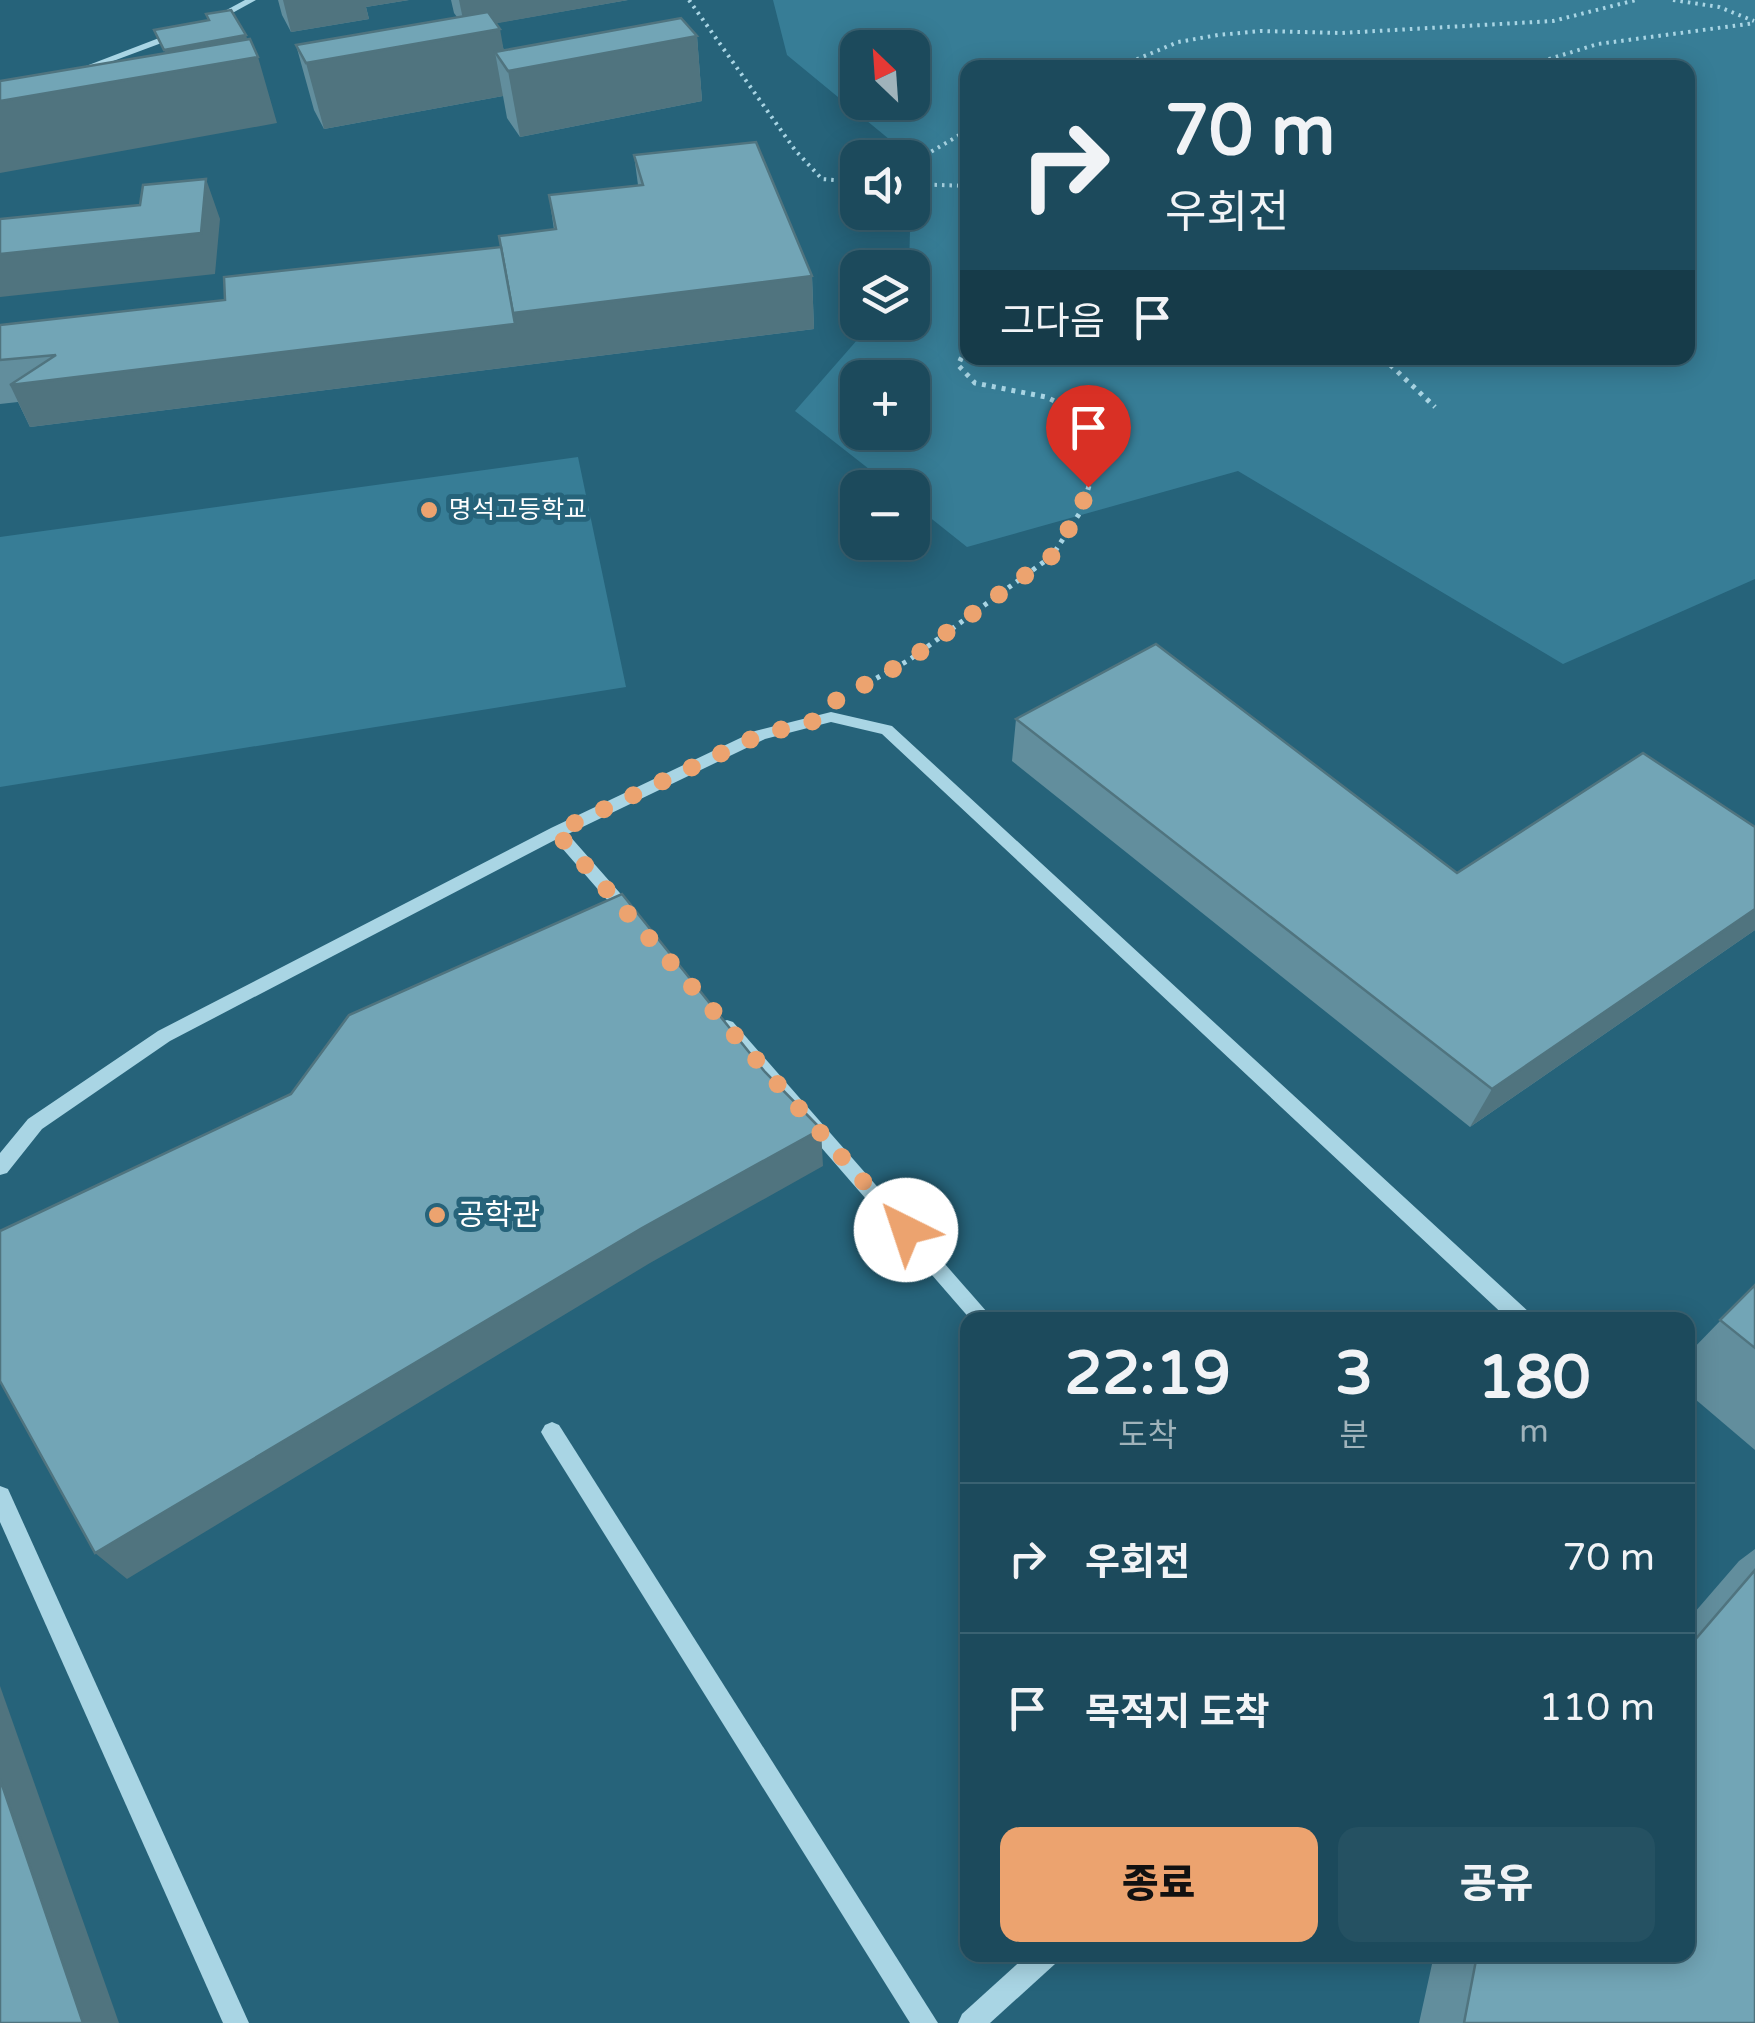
<!DOCTYPE html>
<html lang="ko">
<meta charset="utf-8">
<style>
body{margin:0;font-family:"Varela Round","Noto Sans KR",sans-serif;background:#255162;color:#f1f3f6;height:100vh;display:flex;flex-direction:column;font-size:38px;white-space:nowrap}
*{box-sizing:border-box;margin:0}
p{font-size:32px;color:#a0b3bb}
.icon{flex:none;width:55px;height:55px;fill:none;stroke:currentColor;stroke-width:2;stroke-linecap:round;stroke-linejoin:round}
.map{position:relative;flex:1;overflow:hidden}
.drawer{position:absolute;left:960px;top:1312px;width:735px;height:650px;display:flex;flex-direction:column;background:#1c4a5c;border-radius:20px;box-shadow:0 5px 25px #0003,0 0 0 2px #3a6272}
.drawer>*{flex:none}
.banner{position:absolute;left:960px;top:60px;width:735px;height:305px;border-radius:20px;box-shadow:0 5px 25px #0003,0 0 0 2px #3a6272;background:#1c4a5c;color:#f1f3f6;overflow:hidden}
.needle{width:65px;rotate:335deg}
.tools{position:absolute;left:840px;top:30px;display:grid;gap:20px}
.tools a{display:grid;place-items:center;width:90px;height:90px;border-radius:20px;background:#1c4a5c;box-shadow:0 5px 25px #0003,0 0 0 2px #3a6272;font-size:50px}
.pin{position:absolute;display:grid;place-items:center;width:85px;height:85px;color:#fff;margin:-102px -42px;border-radius:50% 50% 50% 0;rotate:-45deg;box-shadow:0 0 10px #0007}
.pin .icon{rotate:45deg}
.me{position:absolute;width:110px;margin:-55px;rotate:319deg;stroke-linejoin:round;filter:drop-shadow(0 0 8px #0008)}
.turn{display:flex;align-items:center;gap:35px;height:210px;padding:0 40px;font-size:45px}
.turn .icon{width:130px;height:130px;stroke-width:2.5}
.turn b{display:block;font-size:70px;line-height:85px}
.then{display:flex;align-items:center;height:95px;padding:0 40px;background:#0003;gap:20px;font-size:38px}
.eta{display:flex;justify-content:space-evenly;align-items:center;height:170px;text-align:center}
.eta b{font-size:60px;font-weight:800;line-height:70px}
.cta{display:flex;gap:20px;margin-top:auto;padding:20px 40px}
.cta a{flex:1;height:115px;border-radius:20px;background:#eca36f;color:#111;font-size:40px;font-weight:800;line-height:115px;text-align:center}
.cta a+a{background:#255162;color:#f1f3f6}
ul{padding:0;list-style:none}
li{display:flex;align-items:center;gap:30px;height:150px;padding:0 40px;border-top:2px solid #3a6272}
li div{flex:1}
li b{display:block;font-size:38px}
li em{font-style:normal}
.map>svg:first-child{display:block}
.green{fill:#377d96;fill-rule:evenodd}
.lines{fill:none;stroke-linecap:round;stroke-linejoin:round}
.path-far1{stroke:#a9d5e4;stroke-width:4;stroke-dasharray:2.5 5;stroke-linecap:butt}
.path{stroke:#a9d5e4;stroke-width:5;stroke-dasharray:4 6;stroke-linecap:butt}
.minor{fill:#a9d5e4;fill-rule:evenodd}
.wall{fill:#628e9d}
.shaded-wall{fill:#50747f}
.building{fill:#72a5b6;stroke:#50747f;stroke-width:2.5}
.route{stroke:#eca36f;stroke-width:18;stroke-dasharray:0 32.4}
.poi-dot{fill:#eca36f;stroke:#26637a;stroke-width:4}
.labels{text-anchor:middle;dominant-baseline:central;stroke-width:10;stroke-linejoin:round;paint-order:stroke}
.far-poi-label{font-size:25px;fill:#fff;stroke:#26637a;text-anchor:start}
.poi-label{font-size:30px;fill:#fff;stroke:#26637a;text-anchor:start}
</style>
<div class="map">
<svg width="1755" height="2023" viewBox="0 0 1755 2023">
<rect width="100%" height="100%" fill="#26637a"/>
<!-- green -->
<g class="green">
<path d="M773,0H1755V579L1563,664L1238,471L967,547L913,504L912,488L892,487L795,411L872,323L912,322V268L909,267L912,158L787,55ZM858,48H912V102H858ZM968,68H1688V358H968ZM858,378H912V432H858Z"/>
<path d="M578,457L626,687L0,787V537Z"/>
</g>
<g class="lines">
<!-- path-far1 -->
<g class="path-far1">
<path d="M689,0L795,150L822,179L858,182"/>
<path d="M1673,0L1719,7L1754,21"/>
<path d="M1116,68L1178,42L1218,35L1261,31L1341,33L1553,21L1636,0"/>
<path d="M1520,68L1598,44L1755,23"/>
<path d="M912,163L968,130"/>
<path d="M912,184L968,186"/>
</g>
<!-- path -->
<g class="path">
<path d="M1383,358L1435,407"/>
<path d="M859,688L909,660L1052,556L1081,511L1096,464L1082,414L1046,397L975,383L958,365L968,344"/>
</g>
<!-- minor -->
<g class="minor">
<path d="M245,0H256L216,22L208,20Z"/>
<path d="M180,30L185,33L183,35L81,73L73,71Z"/>
<path d="M831,712L892,726L1530,1313L1533,1320H1509L882,734L831,722L765,739L568,834L634,909L636,913L634,917H622L555,840L170,1041L42,1129L7,1173L0,1175V1153L28,1119L158,1031L551,828L755,731Z"/>
<path d="M727,1020L733,1022L994,1320H971L721,1032L718,1027L721,1022Z"/>
<path d="M552,1422L559,1425L938,2023H910L545,1439L541,1432L545,1425Z"/>
<path d="M0,1486L8,1489L249,2023H223L0,1522Z"/>
<path d="M1027,1955H1059L1055,1964L990,2023H958L962,2014Z"/>
</g>
</g>
<!-- wall -->
<g class="wall">
<path d="M278,0H409L366,7L369,19L291,32L282,15Z"/>
<path d="M451,0H628L496,23L504,51L697,36L702,101L520,137L507,118L503,96L324,129L314,110L296,45L457,17L454,13Z"/>
<path d="M634,155L812,276L814,329L30,427L18,402L0,404V325L225,300L501,247L554,230L549,195L638,185Z"/>
<path d="M1016,719L1457,873L1755,827V930L1470,1127L1012,761Z"/>
<path d="M1755,1285V1450L1688,1393V1354Z"/>
<path d="M1755,1549V2023H1419L1434,1955H1688V1620L1739,1561Z"/>
</g>
<!-- shaded-wall -->
<g class="shaded-wall">
<path d="M283,0H409L366,7L369,19L291,32Z"/>
<path d="M459,0H628L465,29Z"/>
<path d="M500,29L507,69L495,52L503,96L324,129L306,63Z"/>
<path d="M246,35L253,58L258,57L277,123L0,173V101L172,72L164,50Z"/>
<path d="M697,36L702,101L520,137L508,71Z"/>
<path d="M206,179L220,219L215,274L0,297V254L201,233Z"/>
<path d="M501,247L812,276L814,329L30,427L10,385Z"/>
<path d="M1755,909V930L1470,1127L1492,1089Z"/>
<path d="M821,1129L823,1166L650,1263L127,1579L95,1553L642,1228Z"/>
<path d="M0,1686L119,2023H83L0,1779Z"/>
</g>
<!-- building -->
<g class="building">
<path d="M231,10L246,35L164,50L154,30L209,20L206,14Z"/>
<path d="M488,12L500,29L306,63L296,45Z"/>
<path d="M681,18L697,36L508,71L495,52Z"/>
<path d="M250,39L258,57L0,101V81Z"/>
<path d="M756,142L812,276L513,313L499,236L556,229L549,195L643,185L634,155Z"/>
<path d="M206,179L201,233L0,254V219L140,205L143,185Z"/>
<path d="M501,247L515,324L10,385L56,355L0,360V325L225,300L224,277Z"/>
<path d="M1156,644L1457,873L1643,753L1755,827V909L1492,1089L1016,719Z"/>
<path d="M622,894L765,1072L821,1129L642,1228L95,1553L0,1381V1231L291,1094L349,1015Z"/>
<path d="M1755,1285V1348L1720,1320Z"/>
<path d="M1755,1570V2023H1464L1477,1955H1688V1648Z"/>
<path d="M0,1779L83,2023H0Z"/>
</g>
<g class="lines">
<!-- route -->
<path class="route" d="M906,1230L556,832L760,735L814,721L828,705L909,660L1052,556L1080,511L1088,487"/>
</g>
<!-- markers -->
<g class="poi-dot">
<circle cx="429" cy="510" r="10"/>
<circle cx="437" cy="1215" r="10"/>
</g>
<g class="labels">
<!-- far-poi labels -->
<g class="far-poi-label">
<text x="449" y="510">명석고등학교</text>
</g>
<!-- poi labels -->
<g class="poi-label">
<text x="457" y="1215">공학관</text>
</g>
</g>
</svg>
<div class="tools">
<a><svg class="needle" viewBox="-14 -14 28 28"><path d="M0-13l5 13h-10z" fill="#e53935"/><path d="M0 13l5-13h-10z" fill="#a0b3bb"/></svg></a>
<a><svg class="icon" aria-label="sound" viewBox="0 0 24 24"><path d="M4 9h4l5-4v14l-5-4H4zM17 9q2 3 0 6"/></svg></a>
<a><svg class="icon" aria-label="layers" viewBox="0 0 24 24"><path d="M12 4l9 5-9 5-9-5zM3 14l9 5 9-5"/></svg></a>
<a>+</a>
<a>−</a>
</div>
<div class="pin" style="left:1088px;top:487px;background:#d93025"><svg class="icon" aria-label="arrive" viewBox="0 0 24 24"><path d="M6 21V4h12l-3 4 3 4H6"/></svg></div>
<svg class="me" style="left:906px;top:1230px" viewBox="-20 -20 40 40"><circle r="19" fill="#fff"/><path d="M0-13L10 11 0 6-10 11z" fill="#eca36f"/></svg>
<div class="banner">
<div class="turn"><svg class="icon" aria-label="right" viewBox="0 0 24 24"><path d="M7 20v-9h11M14 6l5 5-5 5"/></svg><div><b>70 m</b>우회전</div></div>
<div class="then">그다음<svg class="icon" aria-label="arrive" viewBox="0 0 24 24"><path d="M6 21V4h12l-3 4 3 4H6"/></svg></div>
</div>
<section class="drawer">
<div class="eta">
<div><b>22:19</b><p>도착</p></div>
<div><b>3</b><p>분</p></div>
<div><b>180</b><p>m</p></div>
</div>
<ul>
<li><svg class="icon" aria-label="right" viewBox="0 0 24 24"><path d="M7 20v-9h11M14 6l5 5-5 5"/></svg><div><b>우회전</b></div><em>70 m</em></li>
<li><svg class="icon" aria-label="arrive" viewBox="0 0 24 24"><path d="M6 21V4h12l-3 4 3 4H6"/></svg><div><b>목적지 도착</b></div><em>110 m</em></li>
</ul>
<div class="cta"><a>종료</a><a>공유</a></div>
</section>
</div>
